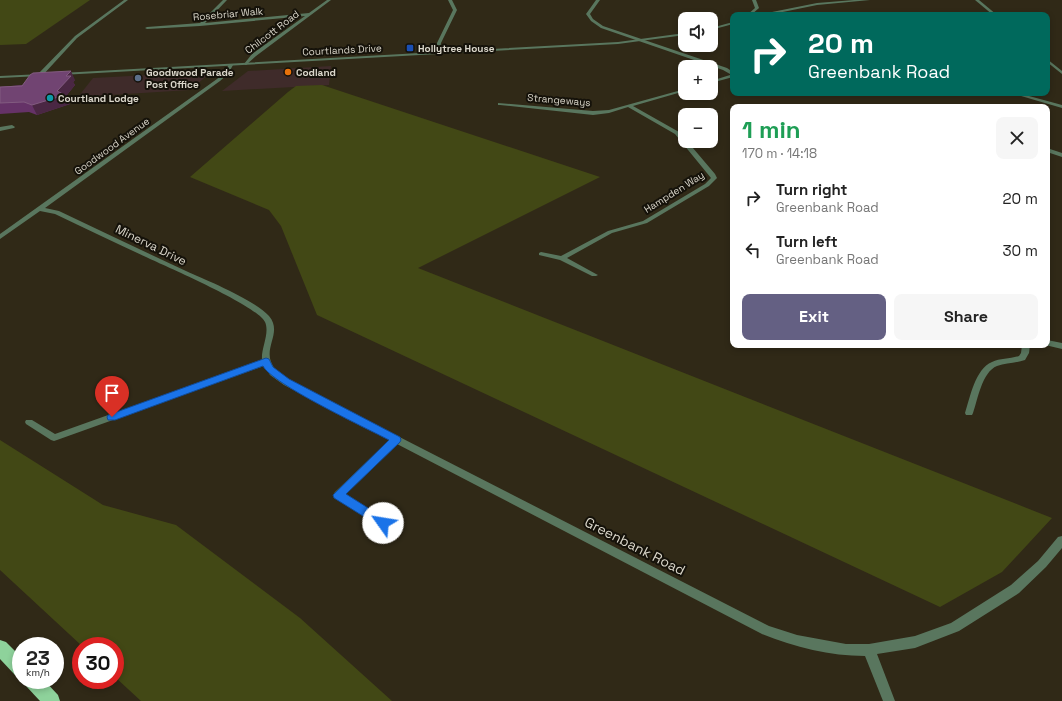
<!DOCTYPE html>
<meta charset="utf-8">
<style>
body{margin:0;font-family:"Space Grotesk",sans-serif;background:#f6f6f6;color:#222;height:100vh;display:flex;flex-direction:column;font-size:15px;white-space:nowrap}
*{box-sizing:border-box;margin:0}
p{font-size:13px;color:#767676}
.icon{flex:none;width:22px;height:22px;fill:none;stroke:currentColor;stroke-width:2;stroke-linecap:round;stroke-linejoin:round}
.map{position:relative;flex:1;overflow:hidden}
.drawer{position:absolute;left:730px;top:104px;width:320px;height:244px;display:flex;flex-direction:column;background:#fff;border-radius:8px;box-shadow:0 2px 6px #0003}
.drawer>*{flex:none}
.hud{position:absolute;left:730px;top:12px;width:320px;height:84px;border-radius:8px;box-shadow:0 2px 6px #0003;background:#00695c;color:#fff;overflow:hidden}
.buttons{position:absolute;left:678px;top:12px;display:grid;gap:8px}
.buttons a{display:grid;place-items:center;width:40px;height:40px;border-radius:8px;background:#fff;box-shadow:0 2px 6px #0003;font-size:20px}
.speed{position:absolute;left:12px;top:637px;display:flex;gap:8px;font-size:20px;font-weight:700;text-align:center}
.speed>*{display:grid;place-content:center;width:52px;height:52px;border-radius:50%;background:#fff;box-shadow:0 2px 6px #0003;line-height:1}
.speed small{font-size:10px;font-weight:400}
.speed .limit{border:6px solid #d22;background:#fff;color:#111}
.pin{position:absolute;display:grid;place-items:center;width:34px;height:34px;color:#fff;margin:-41px -17px;border-radius:50% 50% 50% 0;rotate:-45deg;box-shadow:0 0 4px #0007}
.pin .icon{rotate:45deg}
.me{position:absolute;width:44px;margin:-22px;rotate:302deg;stroke-linejoin:round;filter:drop-shadow(0 0 3px #0008)}
.turn{display:flex;align-items:center;gap:14px;height:84px;padding:0 12px;font-size:18px}
.turn .icon{width:52px;height:52px;stroke-width:2.5}
.turn b{display:block;font-size:28px;line-height:34px}
.round{display:grid;place-items:center;flex:none;width:42px;height:42px;border-radius:8px;background:#f6f6f6}
.overview{display:flex;align-items:center;justify-content:space-between;height:68px;padding:0 12px}
h1{font-size:24px;font-weight:800;line-height:30px;color:#1e9e55}
.cta{display:flex;gap:8px;margin-top:auto;padding:8px 12px}
.cta a{flex:1;height:46px;border-radius:8px;background:#646083;color:#fff;font-size:16px;font-weight:800;line-height:46px;text-align:center}
.cta a+a{background:#f6f6f6;color:#222}
ul{padding:0;list-style:none}
li{display:flex;align-items:center;gap:12px;height:52px;padding:0 12px}
li div{flex:1}
li b{display:block;font-size:15px}
li em{font-style:normal}
.map>svg:first-child{display:block}
.commercial{fill:#3f2b2a}
.green{fill:#424815}
.lines{fill:none;stroke-linecap:round;stroke-linejoin:round}
.minor{fill:#59765e;fill-rule:evenodd}
.tertiary{fill:#59765e;fill-rule:evenodd}
.trunk{fill:#8ed29b;fill-rule:evenodd}
.wall{fill:#653267}
.shaded-wall{fill:#4a2743}
.building{fill:#714472;stroke:#825b80}
.route{fill:#1a73e8;stroke:#114b97}
.transit-dot{fill:#1a4fb4;stroke:#15120a;stroke-width:1.5}
.food-dot{fill:#e8710a;stroke:#15120a;stroke-width:1.5}
.service-dot{fill:#5c6f8a;stroke:#15120a;stroke-width:1.5}
.culture-dot{fill:#0f9aa8;stroke:#15120a;stroke-width:1.5}
.labels{text-anchor:middle;dominant-baseline:central;stroke-width:4;stroke-linejoin:round;paint-order:stroke}
.far-street-label{font-size:10px;fill:#dad6ca;stroke:#15120a}
.far-poi-label{font-size:10px;font-weight:bold;fill:#dad6ca;stroke:#15120a;text-anchor:start}
.street-label{font-size:12px;fill:#dad6ca;stroke:#15120a}
.near-street-label{font-size:14px;fill:#dad6ca;stroke:#15120a}
</style>
<div class="map">
<svg width="1062" height="701" viewBox="0 0 1062 701">
<rect width="100%" height="100%" fill="#302917"/>
<!-- commercial -->
<g class="commercial">
<path d="M331,66L329,85L222,91L248,71Z"/>
<path d="M205,72L209,74L190,90L78,97L93,78Z"/>
</g>
<!-- green -->
<g class="green">
<path d="M0,0H90L26,44L0,45Z"/>
<path d="M322,85L600,177L418,268L1052,518L1002,572L940,607L317,315L281,226L269,210L190,177L288,92L296,86Z"/>
<path d="M0,440L103,505L176,525L300,618L392,701H141L115,677V646H82L0,570Z"/>
</g>
<g class="lines">
<!-- minor -->
<g class="minor">
<path d="M124,0H128L77,38L42,76H38V74L75,36Z"/>
<path d="M223,0H227L205,23L309,13L327,0H331L256,56L246,65L244,64L252,54L305,16L200,26L147,29L145,28L147,27L200,23Z"/>
<path d="M448,0H452L457,10L441,43L439,54L437,55L435,54L437,43L453,10Z"/>
<path d="M596,0H600L590,14L593,19L603,26L727,68L733,72V77L711,83V81L730,75V74L723,70L601,28L591,21L586,14Z"/>
<path d="M854,0H870L817,5L768,15H748L767,13L817,3Z"/>
<path d="M975,0H979L997,15H993Z"/>
<path d="M1047,59L1062,71V74L1047,62Z"/>
<path d="M229,64L233,65L228,74L220,81L45,208L59,211C101,231 143,251 186,271C206,280 255,300 269,316C287,337 248,356 290,381L769,626L797,635L846,644H869L915,636L951,623L1011,585L1038,561L1058,537L1062,536V548L1046,567L1019,593L959,631L915,648L877,654L895,701H883L865,656C830,656 795,647 762,634L397,444L345,494L398,527L399,530L398,533L394,534L390,533L335,498L333,495L335,492L390,440L284,385L270,375L264,366L57,440L54,441L51,440L26,424L25,422L26,420H32L55,434L262,360C261,348 270,333 265,322C258,306 165,266 146,257C115,243 85,228 55,214L40,211L0,239V234L217,79L225,72Z"/>
<path d="M685,89V91L633,106L679,132L685,139V141H687L715,174L717,178L709,186L647,223L612,233L567,258L596,274L598,275L596,276H592L560,260L539,255V253L541,252L561,256L608,231L643,221L705,184L711,178L675,134L628,107L609,113L593,115L500,105H498V103L593,111L609,110Z"/>
<path d="M1011,93H1018L1062,105V108Z"/>
<path d="M12,125L15,127L14,128L0,131V127Z"/>
<path d="M1047,148L1062,153V157L1047,152Z"/>
<path d="M1047,340L1062,343V349L1045,345H1047Z"/>
<path d="M1022,345H1030L1029,353L1025,360C1016,363 1006,363 997,366C982,372 978,399 973,413L972,415H966L965,413C970,398 975,369 992,362C1000,358 1010,359 1019,356L1021,353Z"/>
</g>
<!-- tertiary -->
<g class="tertiary">
<path d="M752,0H756L759,8L751,15H747L755,8Z"/>
<path d="M733,22V24L711,30V28Z"/>
<path d="M685,33V35L618,44L61,75L59,74L61,73L618,42Z"/>
<path d="M42,74V75L40,76L0,78V76Z"/>
</g>
<!-- trunk -->
<g class="trunk">
<path d="M0,640L6,642L21,657V677L15,675L0,659Z"/>
<path d="M24,680H44L58,695L60,701H40L26,686Z"/>
</g>
</g>
<!-- wall -->
<path class="wall" d="M75,80L73,82L75,85L66,96L70,104L37,115L29,112L0,114V87Z"/>
<!-- shaded-wall -->
<path class="shaded-wall" d="M71,71L75,80L73,82L75,85L66,96L70,104L37,115L32,105L57,91L66,76Z"/>
<!-- building -->
<path class="building" d="M71,71L66,76H71L57,91L65,95L32,105L24,102L0,103V87L22,86L30,75L33,73Z"/>
<!-- route -->
<path class="route" d="M266,358L269,359L273,367L289,379L400,437L401,440L400,442L346,494L387,520L389,523L387,526L383,528L379,526L334,498L333,495L389,440C366,428 272,384 263,366L115,420H108L107,417L108,415Z"/>
<!-- markers -->
<rect class="transit-dot" x="406" y="44" width="8" height="8" rx="2"/>
<circle class="food-dot" cx="288" cy="72" r="4"/>
<circle class="service-dot" cx="138" cy="78" r="4"/>
<circle class="culture-dot" cx="50" cy="98" r="4"/>
<g class="labels">
<!-- far-street labels -->
<g class="far-street-label">
<text transform="translate(228 14) rotate(-5)">Rosebriar Walk</text>
<text transform="translate(272 32) rotate(-37)">Chilcott Road</text>
<text transform="translate(342 50) rotate(-3)">Courtlands Drive</text>
<text transform="translate(559 100) rotate(5)">Strangeways</text>
<text transform="translate(112 146) rotate(-36)">Goodwood Avenue</text>
<text transform="translate(674 192) rotate(-32)">Hampden Way</text>
</g>
<!-- far-poi labels -->
<g class="far-poi-label">
<text x="418" y="48">Hollytree House</text>
<text x="146" y="72">Goodwood Parade<tspan x="146" dy="12">Post Office</tspan></text>
<text x="296" y="72">Codland</text>
<text x="58" y="98">Courtland Lodge</text>
</g>
<!-- street labels -->
<g class="street-label">
<text transform="translate(151 245) rotate(26)">Minerva Drive</text>
</g>
<!-- near-street labels -->
<g class="near-street-label">
<text transform="translate(635 546) rotate(27)">Greenbank Road</text>
</g>
</g>
</svg>
<div class="buttons">
<a><svg class="icon" aria-label="sound" viewBox="0 0 24 24"><path d="M4 9h4l5-4v14l-5-4H4zM17 9q2 3 0 6"/></svg></a>
<a>+</a>
<a>−</a>
</div>
<div class="speed"><div>23<small>km/h</small></div><div class="limit">30</div></div>
<div class="pin" style="left:112px;top:417px;background:#d93025"><svg class="icon" aria-label="arrive" viewBox="0 0 24 24"><path d="M6 21V4h12l-3 4 3 4H6"/></svg></div>
<svg class="me" style="left:383px;top:523px" viewBox="-20 -20 40 40"><circle r="19" fill="#fff"/><path d="M0-13L10 11 0 6-10 11z" fill="#1a73e8"/></svg>
<div class="hud">
<div class="turn"><svg class="icon" aria-label="right" viewBox="0 0 24 24"><path d="M7 20v-9h11M14 6l5 5-5 5"/></svg><div><b>20 m</b>Greenbank Road</div></div>
</div>
<section class="drawer">
<div class="overview"><div><h1>1 min</h1><p>170 m · 14:18</p></div><a class="round"><svg class="icon" aria-label="close" viewBox="0 0 24 24"><path d="M6 6l12 12M18 6L6 18"/></svg></a></div>
<ul>
<li><svg class="icon" aria-label="right" viewBox="0 0 24 24"><path d="M7 20v-9h11M14 6l5 5-5 5"/></svg><div><b>Turn right</b><p>Greenbank Road</p></div><em>20 m</em></li>
<li><svg class="icon" aria-label="left" viewBox="0 0 24 24"><path d="M17 20v-9H6M10 6l-5 5 5 5"/></svg><div><b>Turn left</b><p>Greenbank Road</p></div><em>30 m</em></li>
</ul>
<div class="cta"><a>Exit</a><a>Share</a></div>
</section>
</div>
